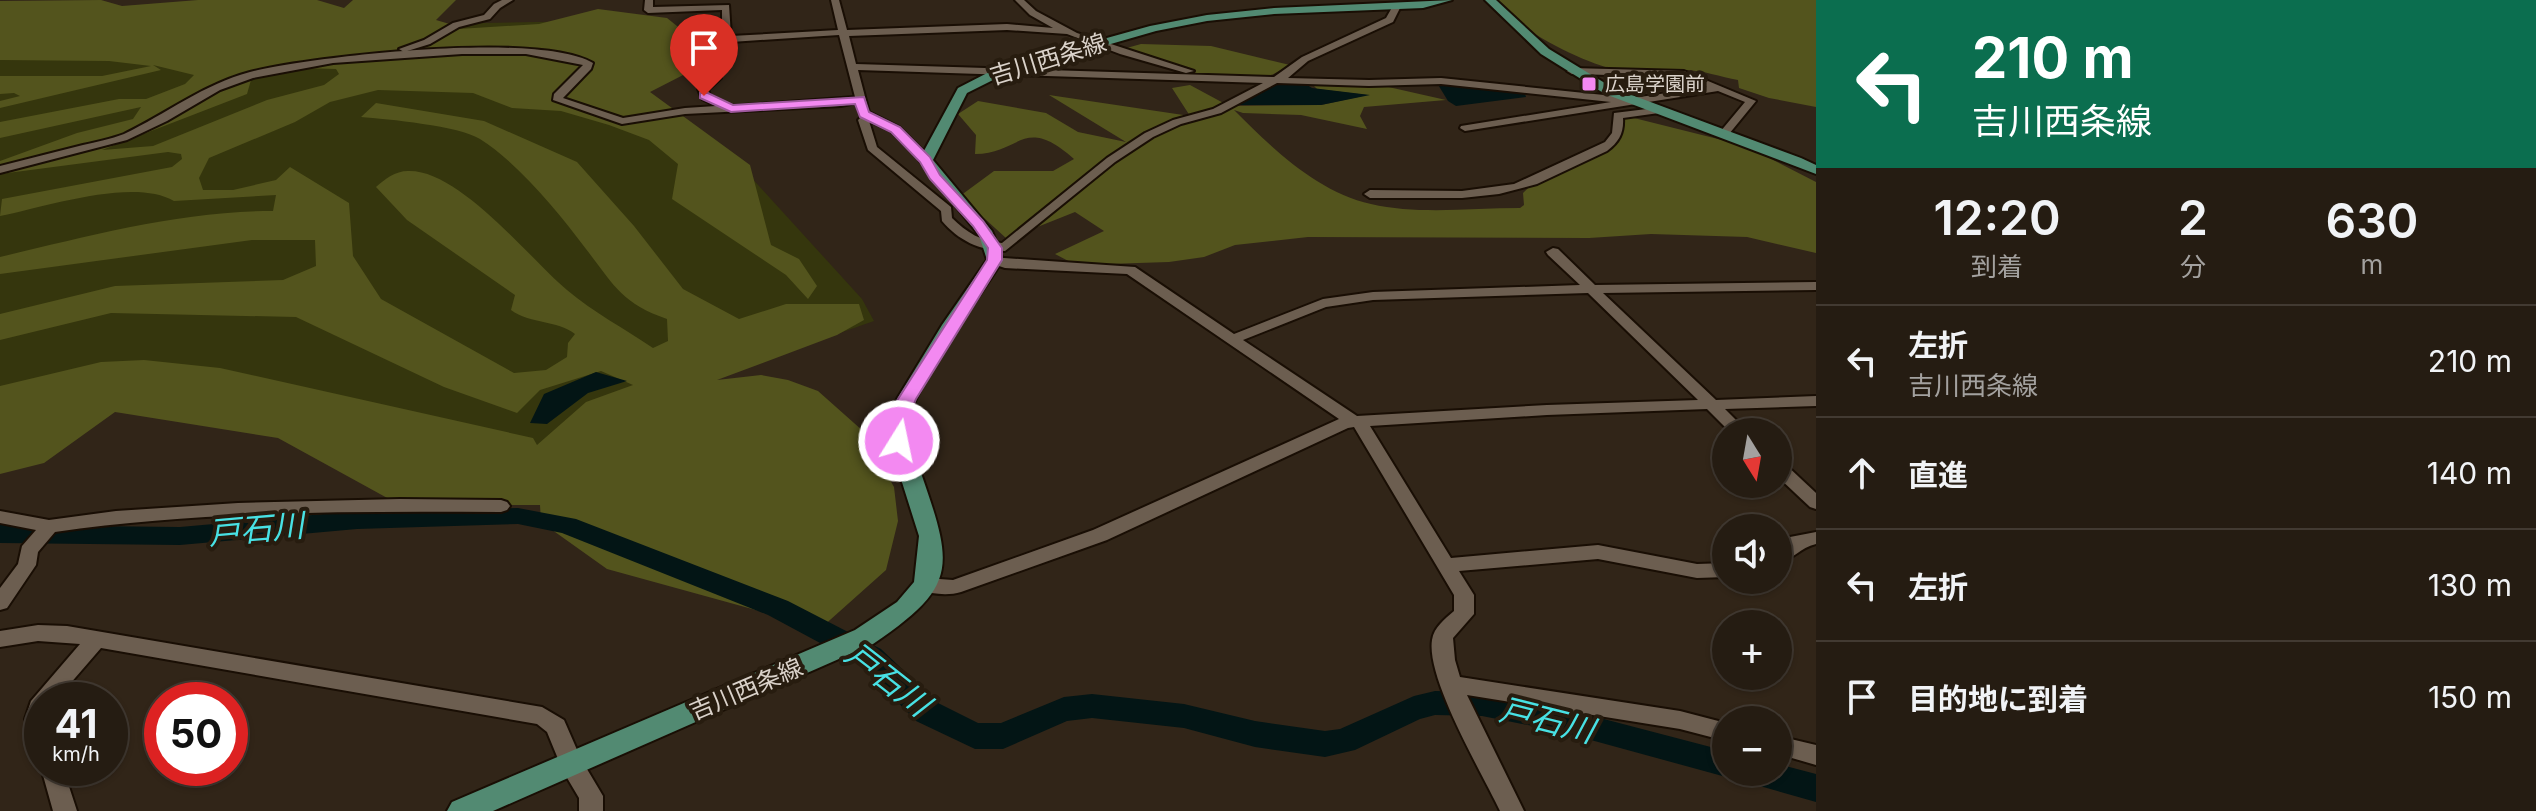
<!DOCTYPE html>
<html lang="ja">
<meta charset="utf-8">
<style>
body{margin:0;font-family:Inter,"Noto Sans JP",sans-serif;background:#312920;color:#f1f3f6;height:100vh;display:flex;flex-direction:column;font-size:30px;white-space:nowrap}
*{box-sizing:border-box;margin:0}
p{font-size:26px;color:#a3a19f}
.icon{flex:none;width:44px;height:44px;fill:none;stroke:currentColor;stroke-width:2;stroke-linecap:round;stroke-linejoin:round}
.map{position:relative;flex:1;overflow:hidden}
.drawer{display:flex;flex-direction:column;background:#251c12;width:720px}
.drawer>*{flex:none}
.hud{background:#0b6e4f;color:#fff;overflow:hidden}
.needle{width:52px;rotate:169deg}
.fabs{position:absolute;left:1712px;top:418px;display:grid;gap:16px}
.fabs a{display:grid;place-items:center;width:80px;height:80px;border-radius:50%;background:#251c12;box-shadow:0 2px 6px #0004,0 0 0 2px #423a32;font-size:40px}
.speed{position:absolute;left:24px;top:682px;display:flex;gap:16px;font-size:40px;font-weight:700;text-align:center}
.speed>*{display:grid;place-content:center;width:104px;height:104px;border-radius:50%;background:#251c12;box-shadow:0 2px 6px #0004,0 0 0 2px #423a32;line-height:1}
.speed small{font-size:20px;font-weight:400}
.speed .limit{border:12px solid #d22;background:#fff;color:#111}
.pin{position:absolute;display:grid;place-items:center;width:68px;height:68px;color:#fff;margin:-82px -34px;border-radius:50% 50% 50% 0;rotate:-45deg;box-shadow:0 0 8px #0007}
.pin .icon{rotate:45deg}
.me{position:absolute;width:88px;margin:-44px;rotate:10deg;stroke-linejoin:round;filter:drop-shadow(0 0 6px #0008)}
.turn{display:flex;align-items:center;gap:28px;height:168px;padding:0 24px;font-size:36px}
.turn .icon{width:104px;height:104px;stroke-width:2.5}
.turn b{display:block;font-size:56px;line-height:68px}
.eta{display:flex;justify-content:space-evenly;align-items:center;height:136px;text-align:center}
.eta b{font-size:48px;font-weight:600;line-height:56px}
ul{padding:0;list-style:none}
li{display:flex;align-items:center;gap:24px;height:112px;padding:0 24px;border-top:2px solid #423a32}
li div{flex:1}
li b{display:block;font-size:30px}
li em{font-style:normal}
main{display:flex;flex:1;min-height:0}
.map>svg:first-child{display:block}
.green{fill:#35360d}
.forest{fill:#53541d;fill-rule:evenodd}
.water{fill:#031515}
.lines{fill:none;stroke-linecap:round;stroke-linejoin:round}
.river{fill:#031515;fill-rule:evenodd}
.minor-casing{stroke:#190e04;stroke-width:4}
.major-casing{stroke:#190e04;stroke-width:4}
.minor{fill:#6c5e50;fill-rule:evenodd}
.major{fill:#528a72;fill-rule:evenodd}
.route{fill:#f389f1;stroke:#9e599d;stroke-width:2}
.poi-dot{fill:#f389f1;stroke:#271c0f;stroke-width:3}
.labels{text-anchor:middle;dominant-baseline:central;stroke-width:8;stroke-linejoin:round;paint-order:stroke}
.far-poi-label{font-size:20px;fill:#dad2ca;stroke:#271c0f;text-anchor:start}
.street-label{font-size:24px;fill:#dad2ca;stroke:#271c0f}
.near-water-label{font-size:32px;font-style:italic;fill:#48e1e4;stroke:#271c0f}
</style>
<main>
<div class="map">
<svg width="1816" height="811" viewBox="0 0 1816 811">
<rect width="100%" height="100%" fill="#312518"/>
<!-- green -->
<path class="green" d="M0,9L265,27L596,21L626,102L739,164L862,299L874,321L737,369L537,446L128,401L0,467Z"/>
<!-- forest -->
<g class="forest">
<path d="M101,0L122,6L198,0H317L344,8L353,0H456L436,20L460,27L458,29L539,24L598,9L667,18L707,50L691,71L650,92L750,165L771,245L799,259L817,286L808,299L786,275L672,199L678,164L649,140L609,125L561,111L512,108L473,93L378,90L330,102L295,122L209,158L199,178L203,190H233L276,180L290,167L349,203L353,256L381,299L514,373L546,370L567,357L568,343L575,334C557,320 530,324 511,310L515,295L407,220L376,187C385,179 395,171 408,171C459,169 530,259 567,290C593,312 625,329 653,348L668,341L667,319C621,303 614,285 586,249C559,213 518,163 480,139C460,126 387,119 361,117L376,103L484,121L577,162L634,226L683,289L739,319L786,304H859L864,320L837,335L717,380L761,375L788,380L818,391L863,431L894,487L898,521L886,570L821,628L607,569L541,522L540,505H400L278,438L115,412L44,463L0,474V386L101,362L144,360L220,368L533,438L537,445L586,402L633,385L601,371L540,390L517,413L444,387L296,317L111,313L0,340V314L115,286L283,280L316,266L315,240H252L0,274V257C89,236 181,211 273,211L276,195L174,201C134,177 45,207 0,216L2,199L172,167L182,159L181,154L168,152L0,174V161L77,133L133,119L141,107L0,138V122L119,99H146L185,84L194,75L153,65L161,70L0,108V101L20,96L14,93L0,94V76H102L151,66L109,61L0,60V1ZM302,68L336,69L339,74L324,85L267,100L153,146L102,150L247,94L251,80Z"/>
<path d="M1494,0H1816V107L1769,98L1739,88L1738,80C1721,77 1702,70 1684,70C1663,70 1642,73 1622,71C1588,66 1513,28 1494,0Z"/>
<path d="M1141,44L1211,46L1290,65L1268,77L1206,76L1123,49Z"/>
<path d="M1309,81L1384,86L1446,100L1364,107L1360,116L1367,129L1301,115L1243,113L1234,110C1272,148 1317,192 1371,204C1418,215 1472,208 1520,208L1524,205L1523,193L1552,165L1601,147L1626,116L1746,146L1816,182V253L1747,237L1651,234L1589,238L1308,237L1235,245L1204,257L1169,262L1076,265L1055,254L1104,231L1075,212L1007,239L960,196L994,171H1053L1074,159C1023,114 1021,154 975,154L976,135L958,114L978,101L1046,113L1078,132L1126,142L1049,95L1190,116L1172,88L1190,85L1229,106L1321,105L1367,95L1317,89Z"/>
</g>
<!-- water -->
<g class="water">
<path d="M1276,83H1304L1312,88L1370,95L1321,105H1239Z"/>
<path d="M1437,83L1482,86L1525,94L1526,97L1456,106L1448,101Z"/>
<path d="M596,372L627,381L588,393L547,424L530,423L544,394Z"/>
</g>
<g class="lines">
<!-- river -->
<g class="river">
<path d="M518,508L576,519L788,601L881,649L938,703L978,723H1001L1064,697L1092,694L1184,704L1255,721L1325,731L1340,729L1414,696L1435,691L1482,692L1558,707L1726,751V772H1738L1726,777L1558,731L1482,716L1435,715L1420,719L1355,750L1325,757L1255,747L1184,728L1092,718L1067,721L1003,749H975L916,721L861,665L768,615L562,533L518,524L357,529L180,545L0,543V525L180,527L357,511Z"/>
<path d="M1778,764L1816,774V802L1746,782L1741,772H1778Z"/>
</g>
<defs>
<g id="minor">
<path d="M502,0H513L500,8L490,19L459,27L430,44L404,52L399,49L424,40L453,23L484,15L494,4Z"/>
<path d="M645,0H653V7L729,5L731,36L838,30L831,0H839L847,30L1007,24L1053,28L1030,15L1015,0H1024L1036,11L1077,33L1194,71L1186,73L1120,54L1067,34L1007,30L849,36L856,64L1274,77L1302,57L1386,18L1394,4L1397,3L1401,6L1393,22L1308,61L1288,78L1369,80L1441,78L1633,98L1707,87L1683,77L1572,74L1567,71L1572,68L1684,71L1756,101L1729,134L1725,135L1720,132L1745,102L1718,91L1465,131L1460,128L1461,126L1611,102L1441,84L1369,86L1277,83L1221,113L1181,124L1153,137L1115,162L1005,251C980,251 958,240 942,221L941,211L868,150L858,120L861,117L856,103L841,106L685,114L622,124L553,100L554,94L583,65L526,54H462L333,63L253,78L220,90L167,121L127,140L0,173V166C28,159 55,152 83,145C96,142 111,139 124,134C166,114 204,84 250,72C314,56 538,31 593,63L591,69L563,98L623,118L685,108L716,106L702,99L698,89L711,77L706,65L711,56L722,51V10L648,13L644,10ZM839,35L855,97L730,106L710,95L708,90L721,78L716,65L718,60L732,52L731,42ZM858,70L1263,83L1213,109L1173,120L1145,133L1107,158L1002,243C982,242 966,232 952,218L951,207L877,147L869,121L891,131L922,162L932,160L899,127L869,112Z"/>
<path d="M1655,108L1659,109V113L1623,118C1624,133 1619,142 1607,151L1537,184L1499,194L1462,198H1370L1364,194L1370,190L1462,191L1514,184L1605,142L1612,133L1614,113Z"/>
<path d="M1553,248L1558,249L1595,285L1816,282V290L1603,293L1716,400L1816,396V406L1725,409L1748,432H1730L1707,409L1547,415L1370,426L1451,558L1598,545L1697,564L1726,563V577L1697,578L1598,559L1459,571L1474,595V614L1453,638L1455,660L1460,677L1680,711L1726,723V741L1680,729L1467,695L1524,811H1500C1482,773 1426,679 1432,640C1434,627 1445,619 1454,611V595L1354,427L1348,428L1107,540L961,592C948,596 932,594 919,590L916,585L919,580L926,578L953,580L1093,530L1339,419L1127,274L1005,268L990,263V257L1135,267L1234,334L1323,299L1373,292L1580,285L1548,255L1546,252ZM1588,293L1698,400L1547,405L1357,416L1243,340L1326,307L1373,300Z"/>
<path d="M1778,461L1784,463L1816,493V509L1810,507L1778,477Z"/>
<path d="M400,499L501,500L507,502L510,506L507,510L501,512C352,511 202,511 55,532L38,552L36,565L7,608L0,610V588L18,564L22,546L36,530L0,523V511L49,520L116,511L238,503Z"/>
<path d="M1816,532V544C1800,548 1793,559 1778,564V547L1790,537Z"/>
<path d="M38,625L67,626L542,707L564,720L581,759L603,796V811H579V798L563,771L547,732L537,724L101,648L56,700H42V746L34,744L25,719L31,701L80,644L38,641L0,647V631Z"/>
<path d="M1778,736L1816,745V765L1778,754Z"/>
<path d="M42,765V768H63L77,811H53L41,768Z"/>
</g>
<g id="major">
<path d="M1452,0L1423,8L1274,14L1207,21L1156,31L1003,75L967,93L933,160L992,231L1003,260C982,292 912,389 908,423C906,441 916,460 922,476C954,568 957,587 873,644L493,811H447L452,802L855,630L897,602L914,582L919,536L889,441L888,422L897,399L942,325L987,260L979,235L919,160L958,88L995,69L1150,26L1207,15L1274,8Z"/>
<path d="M1485,0H1496L1549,49L1613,88L1801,158L1816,165V174L1605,94L1541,54Z"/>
</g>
</defs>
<!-- minor casing -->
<use href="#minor" class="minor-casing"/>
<!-- major casing -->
<use href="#major" class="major-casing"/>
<!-- minor -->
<use href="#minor" class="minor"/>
<!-- major -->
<use href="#major" class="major"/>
</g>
<!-- route -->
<path class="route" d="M700,93H708L733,105L864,97L869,112L900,127L930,157L940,175L983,221L1002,248V260L916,399L907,422L908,441L905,445H892L888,422L898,399L987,260L988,248L973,226L930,179L920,162L891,132L860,117L855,104L731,112L700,98Z"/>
<!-- markers -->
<rect class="poi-dot" x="1581" y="76" width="16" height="16" rx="4"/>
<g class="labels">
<!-- far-poi labels -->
<g class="far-poi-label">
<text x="1605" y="84">広島学園前</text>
</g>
<!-- street labels -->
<g class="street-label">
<text transform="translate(1048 59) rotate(-17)">吉川西条線</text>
<text transform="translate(746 689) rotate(-23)">吉川西条線</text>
</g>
<!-- near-water labels -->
<g class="near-water-label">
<text transform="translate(256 529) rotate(-5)">戸石川</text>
<text transform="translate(888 679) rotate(38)">戸石川</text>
<text transform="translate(1547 720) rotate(14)">戸石川</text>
</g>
</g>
</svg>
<div class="fabs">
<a><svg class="needle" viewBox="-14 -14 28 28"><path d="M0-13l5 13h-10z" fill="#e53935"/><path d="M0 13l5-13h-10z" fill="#a3a19f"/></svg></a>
<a><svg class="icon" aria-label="sound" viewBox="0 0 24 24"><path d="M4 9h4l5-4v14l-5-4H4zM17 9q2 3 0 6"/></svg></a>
<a>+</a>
<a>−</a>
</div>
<div class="speed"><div>41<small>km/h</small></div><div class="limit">50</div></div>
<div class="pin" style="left:704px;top:96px;background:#d93025"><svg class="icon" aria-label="arrive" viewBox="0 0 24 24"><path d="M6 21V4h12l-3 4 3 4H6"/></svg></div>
<svg class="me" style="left:899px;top:441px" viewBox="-20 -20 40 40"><circle r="17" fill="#f389f1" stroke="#fff" stroke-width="3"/><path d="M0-11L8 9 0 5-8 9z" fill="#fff"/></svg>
</div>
<section class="drawer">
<div class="hud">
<div class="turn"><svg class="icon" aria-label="left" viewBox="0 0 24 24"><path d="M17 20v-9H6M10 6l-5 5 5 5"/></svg><div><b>210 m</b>吉川西条線</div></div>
</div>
<div class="eta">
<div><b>12:20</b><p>到着</p></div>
<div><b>2</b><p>分</p></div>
<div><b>630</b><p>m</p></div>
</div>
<ul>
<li><svg class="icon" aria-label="left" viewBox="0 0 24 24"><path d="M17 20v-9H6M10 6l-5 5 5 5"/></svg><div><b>左折</b><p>吉川西条線</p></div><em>210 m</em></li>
<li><svg class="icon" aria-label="ahead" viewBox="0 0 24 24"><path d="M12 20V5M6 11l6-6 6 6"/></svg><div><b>直進</b></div><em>140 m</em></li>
<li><svg class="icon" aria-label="left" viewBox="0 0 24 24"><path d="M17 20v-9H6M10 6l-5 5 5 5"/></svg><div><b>左折</b></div><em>130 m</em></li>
<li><svg class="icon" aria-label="arrive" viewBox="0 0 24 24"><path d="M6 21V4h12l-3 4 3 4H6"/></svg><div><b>目的地に到着</b></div><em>150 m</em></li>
</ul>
</section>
</main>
